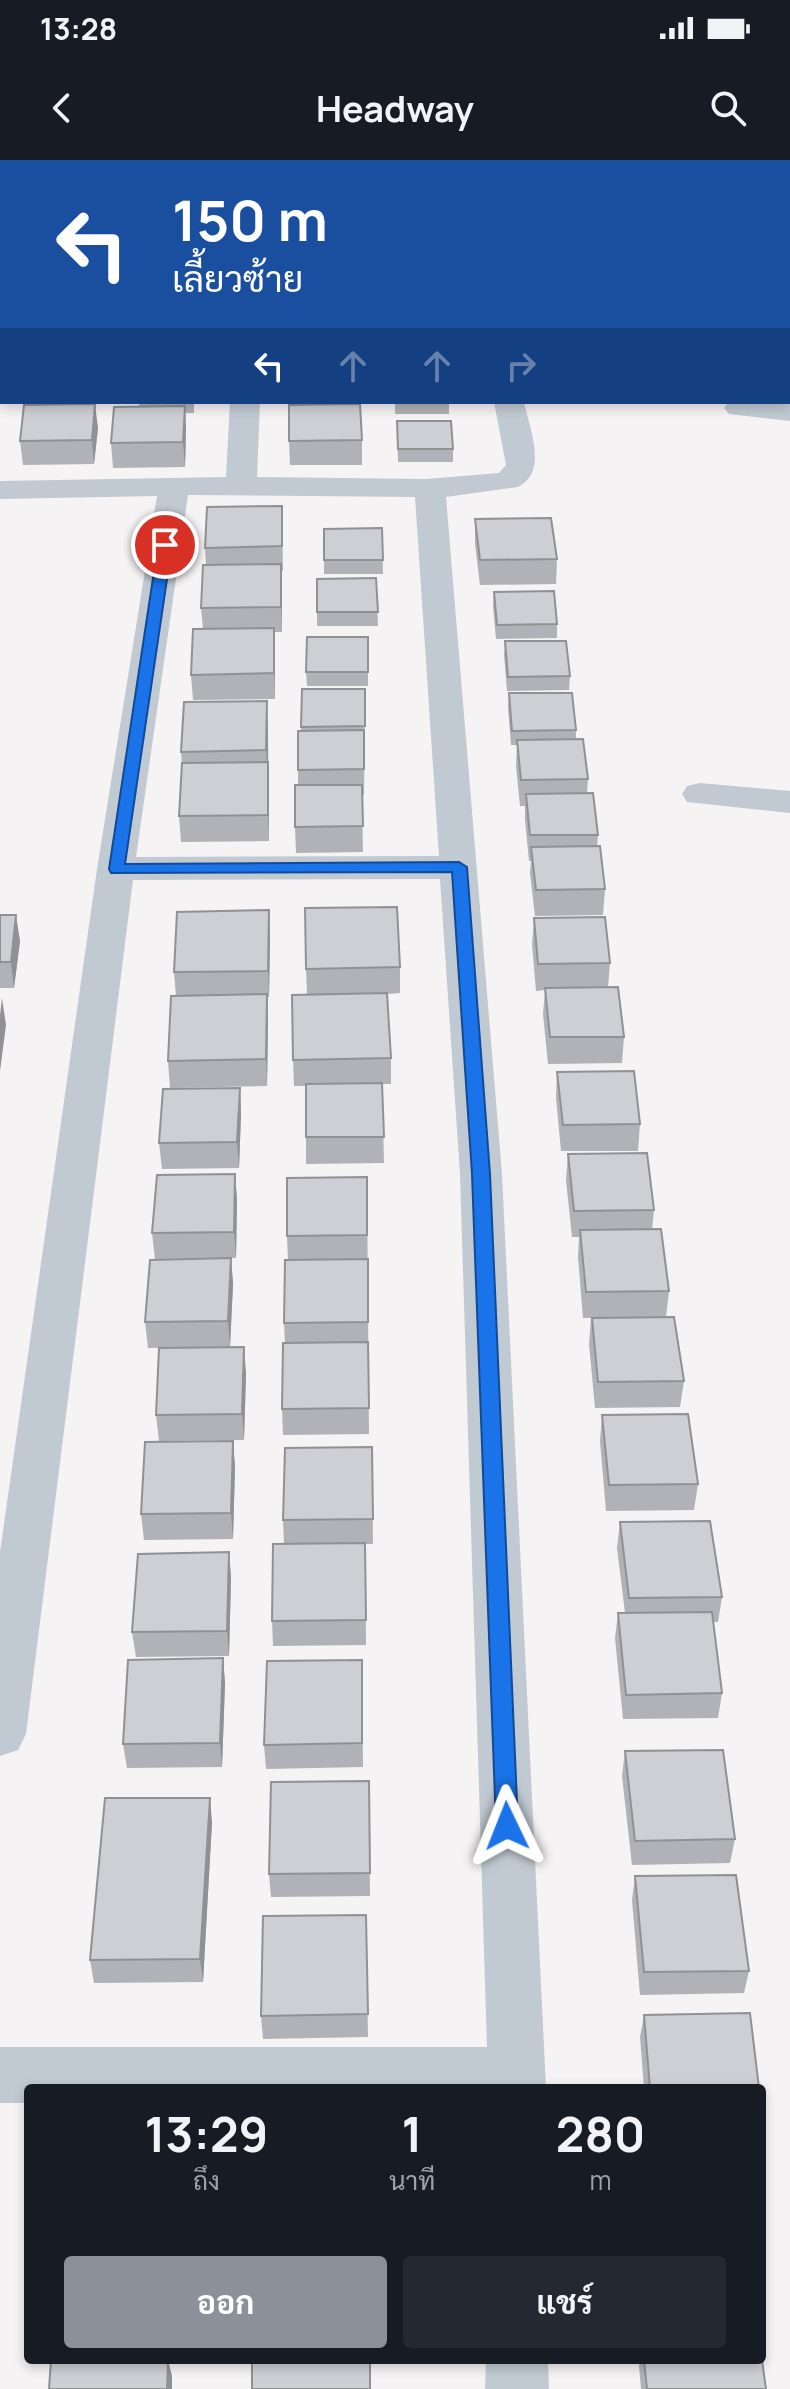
<!DOCTYPE html>
<html lang="th">
<meta charset="utf-8">
<style>
body{margin:0;font-family:Manrope,Sarabun,sans-serif;background:#242831;color:#f1f3f6;height:100vh;display:flex;flex-direction:column;font-size:30px;white-space:nowrap}
*{box-sizing:border-box;margin:0}
p{font-size:26px;color:#9ea1a6}
.icon{flex:none;width:44px;height:44px;fill:none;stroke:currentColor;stroke-width:2;stroke-linecap:round;stroke-linejoin:round}
.map{position:relative;flex:1;overflow:hidden}
.details{position:absolute;left:24px;top:1924px;width:742px;height:280px;display:flex;flex-direction:column;background:#171b24;border-radius:8px;box-shadow:0 4px 12px #0003}
.details>*{flex:none}
.top-card{position:absolute;left:0px;top:0px;width:790px;height:244px;box-shadow:0 4px 12px #0003;background:#1a4fa0;color:#fff;overflow:hidden}
.pin{position:absolute;display:grid;place-items:center;width:68px;height:68px;color:#fff;margin:-34px;border:4px solid #fff;border-radius:50%;box-shadow:0 2px 8px #0007}
.me{position:absolute;width:88px;margin:-44px;rotate:358deg;stroke-linejoin:round;filter:drop-shadow(0 0 6px #0008)}
.turn{display:flex;align-items:center;gap:28px;height:168px;padding:0 40px;font-size:36px}
.turn .icon{width:104px;height:104px;stroke-width:2.5}
.turn b{display:block;font-size:56px;line-height:68px}
.lanes{display:flex;align-items:center;height:76px;padding:0 40px;background:#0003;justify-content:center;gap:40px;direction:ltr}
.lanes .off{opacity:.35}
.eta{display:flex;justify-content:space-evenly;align-items:center;height:136px;text-align:center}
.eta b{font-size:48px;font-weight:700;line-height:56px}
.primary-button{display:flex;gap:16px;margin-top:auto;padding:16px 40px}
.primary-button a{flex:1;height:92px;border-radius:8px;background:#8c9099;color:#fff;font-size:32px;font-weight:700;line-height:92px;text-align:center}
.primary-button a+a{background:#242831;color:#f1f3f6}
.status{display:flex;justify-content:space-between;align-items:center;height:56px;padding:0 40px;background:#171b24;direction:ltr}
.status svg{height:22px;fill:currentColor}
header{display:flex;justify-content:space-between;align-items:center;height:104px;padding:0 40px;background:#171b24;font-size:36px;font-weight:700}
.map>svg:first-child{display:block}
.lines{fill:none;stroke-linecap:round;stroke-linejoin:round}
.minor{fill:#c1cad2;fill-rule:evenodd}
.wall{fill:#b0b2b7}
.shaded-wall{fill:#909195}
.building{fill:#cdcfd5;stroke:#909195;stroke-width:2}
.route{fill:#1a73e8;stroke:#114b97;stroke-width:2}
</style>
<div class="status"><b>13:28</b><svg viewBox="0 0 49 12"><path d="M0 12V9h3v3zM5 12V6h3v6zM10 12V3h3v9zM15 12V0h3v12zM26 1h20v11H26zM47 4h2v5h-2z"/></svg></div>
<header><svg class="icon" aria-label="back" viewBox="0 0 24 24"><path d="M15 5l-7 7 7 7"/></svg>Headway<svg class="icon" aria-label="search" viewBox="0 0 24 24"><circle cx="10" cy="10" r="6"/><path d="M15 15l6 6"/></svg></header>
<div class="map">
<svg width="790" height="2229" viewBox="0 0 790 2229">
<rect width="100%" height="100%" fill="#f5f3f3"/>
<g class="lines">
<!-- minor -->
<g class="minor">
<path d="M2,194V218L0,219V195Z"/>
<path d="M230,242H260L257,317L426,319L499,313L506,305L494,242H524C529,267 549,312 518,327L446,337L502,1014L546,1928H28V1943H0V1887H487L460,1014L440,719L133,720L26,1574L18,1590L0,1596V1392L97,709L157,336L0,339V321L226,317ZM188,335L415,337L439,696L136,697Z"/>
<path d="M729,242L790,243V261L729,254L724,248Z"/>
<path d="M700,623L790,631V653L687,642L682,634L687,626Z"/>
<path d="M486,2200H548L549,2229H485Z"/>
</g>
</g>
<!-- wall -->
<g class="wall">
<path d="M36,242H92L98,268L94,304L23,305L20,281L36,245Z"/>
<path d="M139,242H194V253H185L186,270L185,307L113,308L111,283L139,247Z"/>
<path d="M300,242H354L362,280V305H290L289,281Z"/>
<rect x="395" y="242" width="54" height="12"/>
<path d="M397,261L453,289V302H398Z"/>
<path d="M282,346L283,411H281L282,472H274L275,539L193,540L191,515L203,469L201,448L206,405L205,388Z"/>
<path d="M475,359L557,399L556,424L480,425L475,384Z"/>
<path d="M382,368L383,414H324V369Z"/>
<path d="M376,418L378,466H317V419Z"/>
<path d="M494,432L557,464V478L496,479L493,446Z"/>
<path d="M368,477V526H307L306,512Z"/>
<path d="M505,481L570,516L569,530L507,531L504,495Z"/>
<path d="M302,529H365L364,635H362L363,692L296,693L295,667L298,625V610L301,571Z"/>
<path d="M509,533L576,570V580L588,619L587,633L598,675L597,686L605,729L603,755L535,756L530,713L531,701H529L525,660V646H520L516,606L517,585H511L508,548Z"/>
<path d="M268,567L269,681L181,682L179,656L182,604L181,592Z"/>
<path d="M0,755L20,781L14,828H0Z"/>
<path d="M534,758L610,803L608,827L624,877L622,903L548,904L543,854L545,830L536,831L532,784Z"/>
<path d="M270,776L269,837H267L268,860L267,926L170,928L168,901L176,836L174,812Z"/>
<path d="M400,807V833L387,834L391,898V924H382L384,1003L306,1004V926H294L293,900L307,834L306,809Z"/>
<path d="M557,912L640,964L638,991H561L556,938Z"/>
<path d="M240,928L241,954L239,1008L162,1009L159,983Z"/>
<path d="M568,994L654,1050L652,1070L669,1131L666,1157L684,1221L680,1247L595,1248L589,1184L591,1158H583L578,1097L579,1077H572L566,1020Z"/>
<path d="M235,1014L237,1040L236,1098L155,1099L152,1073Z"/>
<path d="M367,1017L369,1274L283,1275L282,1249L285,1183L284,1163L288,1100L287,1076Z"/>
<path d="M231,1098L233,1124L230,1187L148,1188L145,1162Z"/>
<path d="M246,1213L244,1280L159,1281L156,1255Z"/>
<path d="M602,1255L698,1324L694,1350L606,1351L600,1281Z"/>
<path d="M233,1281L235,1307L233,1379L144,1380L141,1354Z"/>
<path d="M372,1287L373,1384H365L366,1485L273,1486L272,1461L284,1384L283,1360Z"/>
<path d="M620,1362L722,1437L718,1462H713L722,1533L718,1558L623,1559L615,1478L618,1453H625L617,1388Z"/>
<path d="M229,1392L231,1418L229,1496L136,1497L132,1472Z"/>
<path d="M223,1498L225,1523L222,1607L127,1608L123,1584Z"/>
<path d="M362,1500L363,1607L266,1609L264,1585Z"/>
<path d="M625,1591L735,1679L730,1703L632,1705L622,1616Z"/>
<path d="M369,1621L370,1736L271,1737L269,1714Z"/>
<path d="M212,1662L203,1822L94,1823L90,1800Z"/>
<path d="M635,1716L749,1811L744,1833L640,1835L632,1740Z"/>
<path d="M366,1755L368,1877L263,1879L261,1856Z"/>
<path d="M644,1855L759,1928H644L640,1877Z"/>
<path d="M640,2200H762L766,2229H641L639,2206Z"/>
</g>
<!-- shaded-wall -->
<g class="shaded-wall">
<path d="M95,244L98,268L94,304L92,280Z"/>
<path d="M185,246L186,270L185,307L183,282Z"/>
<path d="M281,404L282,429V472L281,447Z"/>
<path d="M274,468L275,493V539L274,513Z"/>
<path d="M267,541L268,567V616L266,590Z"/>
<path d="M268,602L269,628V681L268,655Z"/>
<path d="M269,750L270,776L269,837L268,811Z"/>
<path d="M16,755L20,781L14,828L11,802Z"/>
<path d="M267,834L268,860L267,926L266,899Z"/>
<path d="M2,838L6,865L0,911V855Z"/>
<path d="M240,928L241,954L239,1008L237,982Z"/>
<path d="M235,1014L237,1040L236,1098L234,1072Z"/>
<path d="M231,1098L233,1124L230,1187L228,1161Z"/>
<path d="M244,1187L246,1213L244,1280L242,1254Z"/>
<path d="M233,1281L235,1307L233,1379L231,1353Z"/>
<path d="M229,1392L231,1418L229,1496L227,1471Z"/>
<path d="M223,1498L225,1523L222,1607L220,1583Z"/>
<path d="M210,1638L212,1662L203,1822L200,1799Z"/>
<path d="M168,2200L172,2216V2229H167Z"/>
</g>
<!-- building -->
<g class="building">
<path d="M95,244L92,280L20,281L24,245Z"/>
<path d="M360,244L362,280L289,281V245Z"/>
<path d="M185,246L183,282L111,283L114,247Z"/>
<path d="M397,261H451L453,289H398Z"/>
<path d="M282,346V386L205,388L207,347Z"/>
<path d="M551,358L557,399L480,400L475,359Z"/>
<path d="M382,368L383,400H324V369Z"/>
<path d="M281,404V447L201,448L203,405Z"/>
<path d="M376,418L378,452H317V419Z"/>
<path d="M554,431L557,464L497,465L494,432Z"/>
<path d="M274,468V513L191,515L193,469Z"/>
<path d="M307,477H368V512H306Z"/>
<path d="M505,481H566L570,516L508,517Z"/>
<path d="M302,529H365V566L301,567Z"/>
<path d="M509,533H572L576,570L512,571Z"/>
<path d="M267,541L266,590L181,592L184,542Z"/>
<path d="M364,570V609L298,610V571Z"/>
<path d="M583,579L588,619L521,620L517,580Z"/>
<path d="M268,602V655L179,656L182,603Z"/>
<path d="M295,625H362L363,666L295,667Z"/>
<path d="M593,633L598,675H530L526,634Z"/>
<path d="M600,686L605,729L536,730L531,687Z"/>
<path d="M397,747L400,807L306,809L305,748Z"/>
<path d="M269,750L268,811L174,812L177,752Z"/>
<path d="M0,755H16L11,802H0Z"/>
<path d="M605,757L610,803L538,804L534,758Z"/>
<path d="M618,827L624,877H550L545,828Z"/>
<path d="M387,833L391,898L293,900L292,835Z"/>
<path d="M267,834L266,899L168,901L171,836Z"/>
<path d="M634,911L640,964L563,965L557,912Z"/>
<path d="M382,923L384,977H306V924Z"/>
<path d="M240,928L237,982L159,983L163,929Z"/>
<path d="M647,993L654,1050L574,1051L568,994Z"/>
<path d="M235,1014L234,1072L152,1073L157,1015Z"/>
<path d="M367,1017V1075L287,1076V1018Z"/>
<path d="M661,1069L669,1131L586,1132L580,1070Z"/>
<path d="M231,1098L228,1161L145,1162L150,1100Z"/>
<path d="M368,1099V1162L284,1163L285,1100Z"/>
<path d="M674,1157L684,1221L598,1222L592,1158Z"/>
<path d="M368,1182L369,1248L282,1249L283,1183Z"/>
<path d="M244,1187L242,1254L156,1255L159,1188Z"/>
<path d="M688,1254L698,1324L609,1325L602,1255Z"/>
<path d="M233,1281L231,1353L141,1354L145,1282Z"/>
<path d="M372,1287L373,1359L283,1360L285,1288Z"/>
<path d="M710,1361L722,1437L629,1438L620,1362Z"/>
<path d="M365,1383L366,1460L272,1461L273,1384Z"/>
<path d="M229,1392L227,1471L132,1472L138,1394Z"/>
<path d="M712,1452L722,1533L626,1535L618,1453Z"/>
<path d="M223,1498L220,1583L123,1584L128,1500Z"/>
<path d="M362,1500V1583L264,1585L267,1501Z"/>
<path d="M723,1590L735,1679L635,1681L625,1591Z"/>
<path d="M369,1621L370,1713L269,1714L271,1622Z"/>
<path d="M105,1638H210L200,1799L90,1800Z"/>
<path d="M736,1715L749,1811L644,1812L635,1716Z"/>
<path d="M366,1755L368,1854L261,1856L263,1756Z"/>
<path d="M750,1853L759,1928H650L644,1855Z"/>
<path d="M51,2200H168L167,2229H49Z"/>
<rect x="252" y="2200" width="118" height="29"/>
<path d="M644,2200H762L766,2229H647Z"/>
</g>
<!-- route -->
<path class="route" d="M165,381L172,385L125,704L459,702L467,707L490,1014L518,1666L515,1673L507,1676L499,1673L496,1666L472,1014L452,712L111,713L109,709L158,385Z"/>
</svg>
<div class="pin" style="left:165px;top:385px;background:#d93025"><svg class="icon" aria-label="arrive" viewBox="0 0 24 24"><path d="M6 21V4h12l-3 4 3 4H6"/></svg></div>
<svg class="me" style="left:507px;top:1666px" viewBox="-20 -20 40 40"><path d="M0-17L14 15 0 8-14 15z" fill="#1a73e8" stroke="#fff" stroke-width="4"/></svg>
<div class="top-card">
<div class="turn"><svg class="icon" aria-label="left" viewBox="0 0 24 24"><path d="M17 20v-9H6M10 6l-5 5 5 5"/></svg><div><b>150 m</b>เลี้ยวซ้าย</div></div>
<div class="lanes"><svg class="icon" aria-label="left" viewBox="0 0 24 24"><path d="M17 20v-9H6M10 6l-5 5 5 5"/></svg><svg class="icon off" aria-label="ahead" viewBox="0 0 24 24"><path d="M12 20V5M6 11l6-6 6 6"/></svg><svg class="icon off" aria-label="ahead" viewBox="0 0 24 24"><path d="M12 20V5M6 11l6-6 6 6"/></svg><svg class="icon off" aria-label="right" viewBox="0 0 24 24"><path d="M7 20v-9h11M14 6l5 5-5 5"/></svg></div>
</div>
<section class="details">
<div class="eta">
<div><b>13:29</b><p>ถึง</p></div>
<div><b>1</b><p>นาที</p></div>
<div><b>280</b><p>m</p></div>
</div>
<div class="primary-button"><a>ออก</a><a>แชร์</a></div>
</section>
</div>
